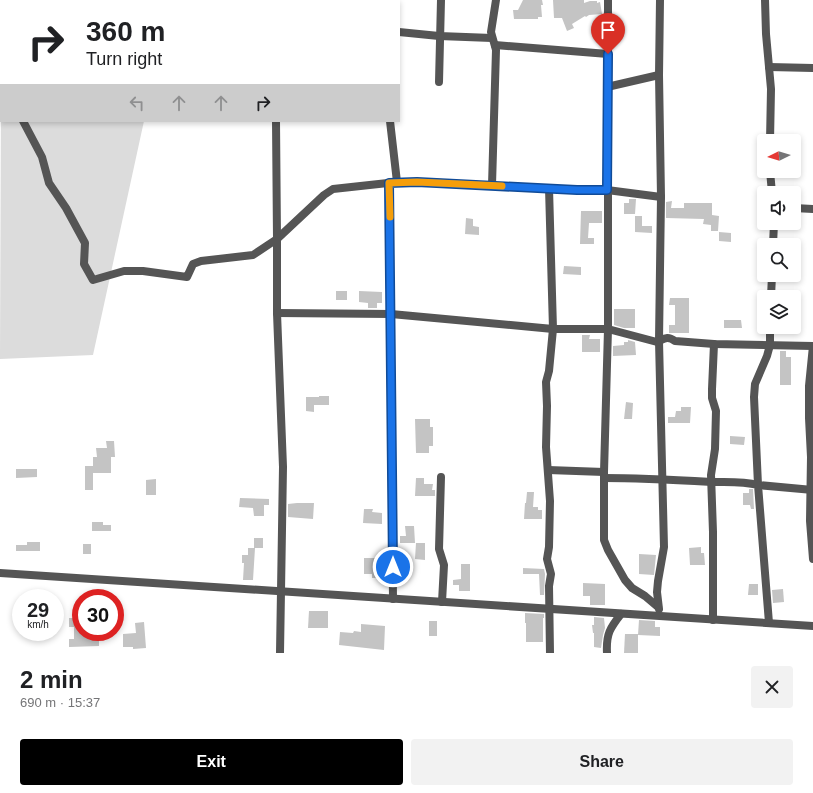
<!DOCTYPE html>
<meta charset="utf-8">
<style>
body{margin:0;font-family:Helvetica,sans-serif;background:#f2f2f2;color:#202124;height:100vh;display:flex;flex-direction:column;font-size:15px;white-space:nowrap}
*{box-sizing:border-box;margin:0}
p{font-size:13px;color:#757577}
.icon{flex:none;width:22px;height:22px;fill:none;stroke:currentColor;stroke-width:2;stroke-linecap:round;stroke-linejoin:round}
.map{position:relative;height:653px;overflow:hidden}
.panel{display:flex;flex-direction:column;background:#fff;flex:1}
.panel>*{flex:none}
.hud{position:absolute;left:0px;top:0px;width:400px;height:122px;box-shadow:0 2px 6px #0003;background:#fff;color:#202124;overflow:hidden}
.needle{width:26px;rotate:265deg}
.buttons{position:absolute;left:757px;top:134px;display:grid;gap:8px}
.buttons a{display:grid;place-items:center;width:44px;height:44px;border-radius:4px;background:#fff;box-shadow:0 2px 6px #0003;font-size:20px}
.speed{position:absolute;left:12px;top:589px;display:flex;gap:8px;font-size:20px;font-weight:700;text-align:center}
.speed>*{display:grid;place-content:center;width:52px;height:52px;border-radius:50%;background:#fff;box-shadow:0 2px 6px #0003;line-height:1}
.speed small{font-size:10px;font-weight:400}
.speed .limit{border:6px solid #d22;background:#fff;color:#111}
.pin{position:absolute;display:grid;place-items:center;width:34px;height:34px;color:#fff;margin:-41px -17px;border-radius:50% 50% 50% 0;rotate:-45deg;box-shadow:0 0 4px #0007}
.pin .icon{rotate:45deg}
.me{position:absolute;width:44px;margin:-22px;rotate:0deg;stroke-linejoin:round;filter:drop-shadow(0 0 3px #0008)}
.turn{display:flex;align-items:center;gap:14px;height:84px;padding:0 20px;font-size:18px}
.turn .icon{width:52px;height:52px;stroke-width:2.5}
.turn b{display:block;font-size:28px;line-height:34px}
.lanes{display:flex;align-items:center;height:38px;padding:0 20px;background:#0003;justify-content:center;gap:20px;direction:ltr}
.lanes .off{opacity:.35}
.round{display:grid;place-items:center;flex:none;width:42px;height:42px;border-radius:4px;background:#f2f2f2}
.overview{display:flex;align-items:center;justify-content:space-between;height:68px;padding:0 20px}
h1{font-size:24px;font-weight:700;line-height:30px}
.action{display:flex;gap:8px;margin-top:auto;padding:8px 20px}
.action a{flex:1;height:46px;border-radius:4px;background:#000;color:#fff;font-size:16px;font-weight:700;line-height:46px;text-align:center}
.action a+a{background:#f2f2f2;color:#202124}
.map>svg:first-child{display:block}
.green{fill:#dcdcdc}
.building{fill:#c4c4c4}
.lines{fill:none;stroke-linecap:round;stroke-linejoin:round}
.street{stroke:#555;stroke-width:8}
.route-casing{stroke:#114b97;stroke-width:10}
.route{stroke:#1a73e8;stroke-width:7}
.slow{stroke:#f59e0b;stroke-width:7}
</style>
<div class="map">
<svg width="813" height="653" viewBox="0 0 813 653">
<rect width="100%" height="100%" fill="#fff"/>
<!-- green -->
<path class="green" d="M1,87V121H144L93,355L0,359Z"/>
<!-- building -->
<g class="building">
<path d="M523,0H542L543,5H541L542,17H538V19H514L513,10H518Z"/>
<path d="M553,0H584V3L590,1H597V3L600,2L602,14L589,15L586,17L585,16L572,24L574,28L567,31L562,18H554Z"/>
<path d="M629,199H636L635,214H624V203H629Z"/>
<path d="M672,201L671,208H684V203H712V215L719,216L718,231H711V225L703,224L704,219L666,218V202Z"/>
<path d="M581,211H602V223H589L588,238H594V244H580Z"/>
<path d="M635,216H642V226H652V233L635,232Z"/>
<path d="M466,218L473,219V226L479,227V235L465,234Z"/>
<path d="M719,232L731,233V242L719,241Z"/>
<path d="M564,266L581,267V275L563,274Z"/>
<rect x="336" y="291" width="11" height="9"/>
<path d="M359,291L382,292V303H377V308H368V303L359,302Z"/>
<path d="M670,298H689V333H669V325H675V305H669Z"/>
<path d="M614,309H635V328H624L614,325Z"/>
<path d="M724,320H741L742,328H724Z"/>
<path d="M582,335H590L589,339H600V352H582Z"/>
<path d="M628,340L635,342L636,355L613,356V346L624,345V342H628Z"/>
<path d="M780,351H786V357H791V385H780Z"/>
<path d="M319,396H329V405H314V412L306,411V397H319Z"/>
<path d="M626,402L633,403L632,419H624Z"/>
<path d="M681,407H691L690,423H668V417H675L676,411H681Z"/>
<path d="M415,419H430V427H433V446H429V453H416Z"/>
<path d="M730,436L745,437L744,445L730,444Z"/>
<path d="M106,441H114L115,457H111V473H93V490H85V466H93V457H97L96,448H107Z"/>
<path d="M16,469H37V477L16,478Z"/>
<path d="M416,478H424V484H433L432,490H435V496H415Z"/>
<path d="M156,479V495H146V480Z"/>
<path d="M749,489H753L754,509H751L750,505H743V493H749Z"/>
<path d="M527,492H534L533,507H538V510H542V519H524L525,503H526Z"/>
<path d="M240,498L269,499V505H264V516H254L253,508L239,507Z"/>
<path d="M297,503H314L313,519L288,517V504Z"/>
<path d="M364,509H373L372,512L382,513V524L363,523Z"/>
<path d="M92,522H103V525H111V531H92Z"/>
<path d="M405,526H414L415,543H400V536H406Z"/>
<path d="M254,538H263V548H255L253,580H243L244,563H242V555H248V548H254Z"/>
<path d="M27,542H40V551H16V545H27Z"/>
<path d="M416,543H425V560L415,559Z"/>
<rect x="83" y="544" width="8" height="10"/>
<path d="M701,547V553H704L705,565H690L689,548Z"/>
<path d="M639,554L656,555L654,575L639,574Z"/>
<path d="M364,558H379V578H372V574H364Z"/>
<path d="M461,564H470V591H459V585H453V580L461,579Z"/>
<path d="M523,568L544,569L545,574L544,595H540L539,574H523Z"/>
<path d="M583,583L605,584V605H590V596H583Z"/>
<path d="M749,584H758V595H748Z"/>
<path d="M783,589L784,602L773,603L772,590Z"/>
<path d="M309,611H328V628H308Z"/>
<path d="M525,613L544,614V618H543V642H526V623H525Z"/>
<path d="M594,617L604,618L605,628L603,635L601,648L594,647V633H593L592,625H594Z"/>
<path d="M69,618H78V624H81V632H99V646L69,647V639H74V627H69Z"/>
<path d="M639,620L655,621V627H660V636L638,635Z"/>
<rect x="429" y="621" width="8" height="15"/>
<path d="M144,622L146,648L133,649V647H123V634L136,633L135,623Z"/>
<path d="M361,624L385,626L384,650L339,645L340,632L353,633L354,631L361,632Z"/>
<path d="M625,634H638V653H624Z"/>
</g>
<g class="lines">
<!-- street -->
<g class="street">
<path d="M277,0V1"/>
<path d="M378,0V1"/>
<path d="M608,0V329L604,472V540L608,550L625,580L632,588L645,596L658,607"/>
<path d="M765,0L766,34L771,89L770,141"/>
<path d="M332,1V0"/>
<path d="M399,32L439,36L492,38"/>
<path d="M495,45L608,54"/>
<path d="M769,67L813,68"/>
<path d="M439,82L441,0"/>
<path d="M607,87L659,75"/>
<path d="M23,121L42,157L49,183L66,208L85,243L84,264L93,280L124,271H143L187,277L193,264L201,261L253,255L277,239L324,195L333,189L397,182H417L577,190H607L661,197"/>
<path d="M276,121L277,239V313L283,467L280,653"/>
<path d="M390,121L397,182"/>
<path d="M770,171L772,193"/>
<path d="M389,183L393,599"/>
<path d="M492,185L496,50L491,32L496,0"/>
<path d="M794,208L813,209"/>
<path d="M773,245L774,223"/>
<path d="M771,297L772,275"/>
<path d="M277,313L391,314L553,329L549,188"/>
<path d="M770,327V345L767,356L755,384L754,397L758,485L813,490"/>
<path d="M813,346L809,386V418L811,457L810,521L813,559"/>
<path d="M548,470L604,472"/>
<path d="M441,477L439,549L444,565L442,602"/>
<path d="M604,478C640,478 676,480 712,482C727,482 743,481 758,485L769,623"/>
<path d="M0,573L813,626"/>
<path d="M659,609L657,592L658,581L664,547L659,341L661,197L659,75L660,0"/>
<path d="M713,620V532L711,475L715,449L716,411L712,398V389L714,344"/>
<path d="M550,653L549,586L551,574L547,559L549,547L550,501L546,447L547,406L546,382L549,371L553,329H608L657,342C664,339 667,335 675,341L714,344L813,346"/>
<path d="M607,653C606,634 610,628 621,614"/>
</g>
</g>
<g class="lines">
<defs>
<path id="route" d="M393,567L389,183L417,182L577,190H607L608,54"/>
</defs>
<!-- route casing -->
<use href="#route" class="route-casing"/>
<!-- route -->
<use href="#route" class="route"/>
<!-- slow -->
<path class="slow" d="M390,217L389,183L417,182L502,186"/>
</g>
</svg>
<div class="buttons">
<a><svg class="needle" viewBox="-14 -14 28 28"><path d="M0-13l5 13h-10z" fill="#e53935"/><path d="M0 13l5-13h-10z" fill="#757577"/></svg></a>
<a><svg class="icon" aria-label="sound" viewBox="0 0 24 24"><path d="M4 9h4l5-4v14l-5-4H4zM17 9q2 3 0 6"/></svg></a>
<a><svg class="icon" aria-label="search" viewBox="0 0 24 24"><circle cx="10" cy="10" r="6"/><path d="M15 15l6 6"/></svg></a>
<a><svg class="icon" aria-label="layers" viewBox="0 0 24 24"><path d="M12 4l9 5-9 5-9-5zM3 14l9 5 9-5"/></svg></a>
</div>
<div class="speed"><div>29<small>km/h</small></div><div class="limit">30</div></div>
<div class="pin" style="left:608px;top:54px;background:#d93025"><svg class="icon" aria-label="arrive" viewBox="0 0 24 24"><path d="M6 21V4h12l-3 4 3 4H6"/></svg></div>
<svg class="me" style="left:393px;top:567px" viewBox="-20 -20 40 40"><circle r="17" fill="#1a73e8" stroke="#fff" stroke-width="3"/><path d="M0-11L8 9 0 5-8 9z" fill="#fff"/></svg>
<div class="hud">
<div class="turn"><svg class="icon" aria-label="right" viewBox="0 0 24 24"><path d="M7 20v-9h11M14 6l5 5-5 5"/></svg><div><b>360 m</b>Turn right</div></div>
<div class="lanes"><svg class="icon off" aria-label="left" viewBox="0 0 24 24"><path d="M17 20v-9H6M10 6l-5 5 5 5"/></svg><svg class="icon off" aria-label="ahead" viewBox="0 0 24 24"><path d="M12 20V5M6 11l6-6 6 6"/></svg><svg class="icon off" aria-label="ahead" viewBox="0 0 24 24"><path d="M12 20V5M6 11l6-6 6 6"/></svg><svg class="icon" aria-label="right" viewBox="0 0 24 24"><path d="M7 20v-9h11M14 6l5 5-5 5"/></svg></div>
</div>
</div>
<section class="panel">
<div class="overview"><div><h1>2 min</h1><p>690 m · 15:37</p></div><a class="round"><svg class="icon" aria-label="close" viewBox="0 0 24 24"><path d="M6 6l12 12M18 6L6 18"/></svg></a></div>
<div class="action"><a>Exit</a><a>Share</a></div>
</section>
